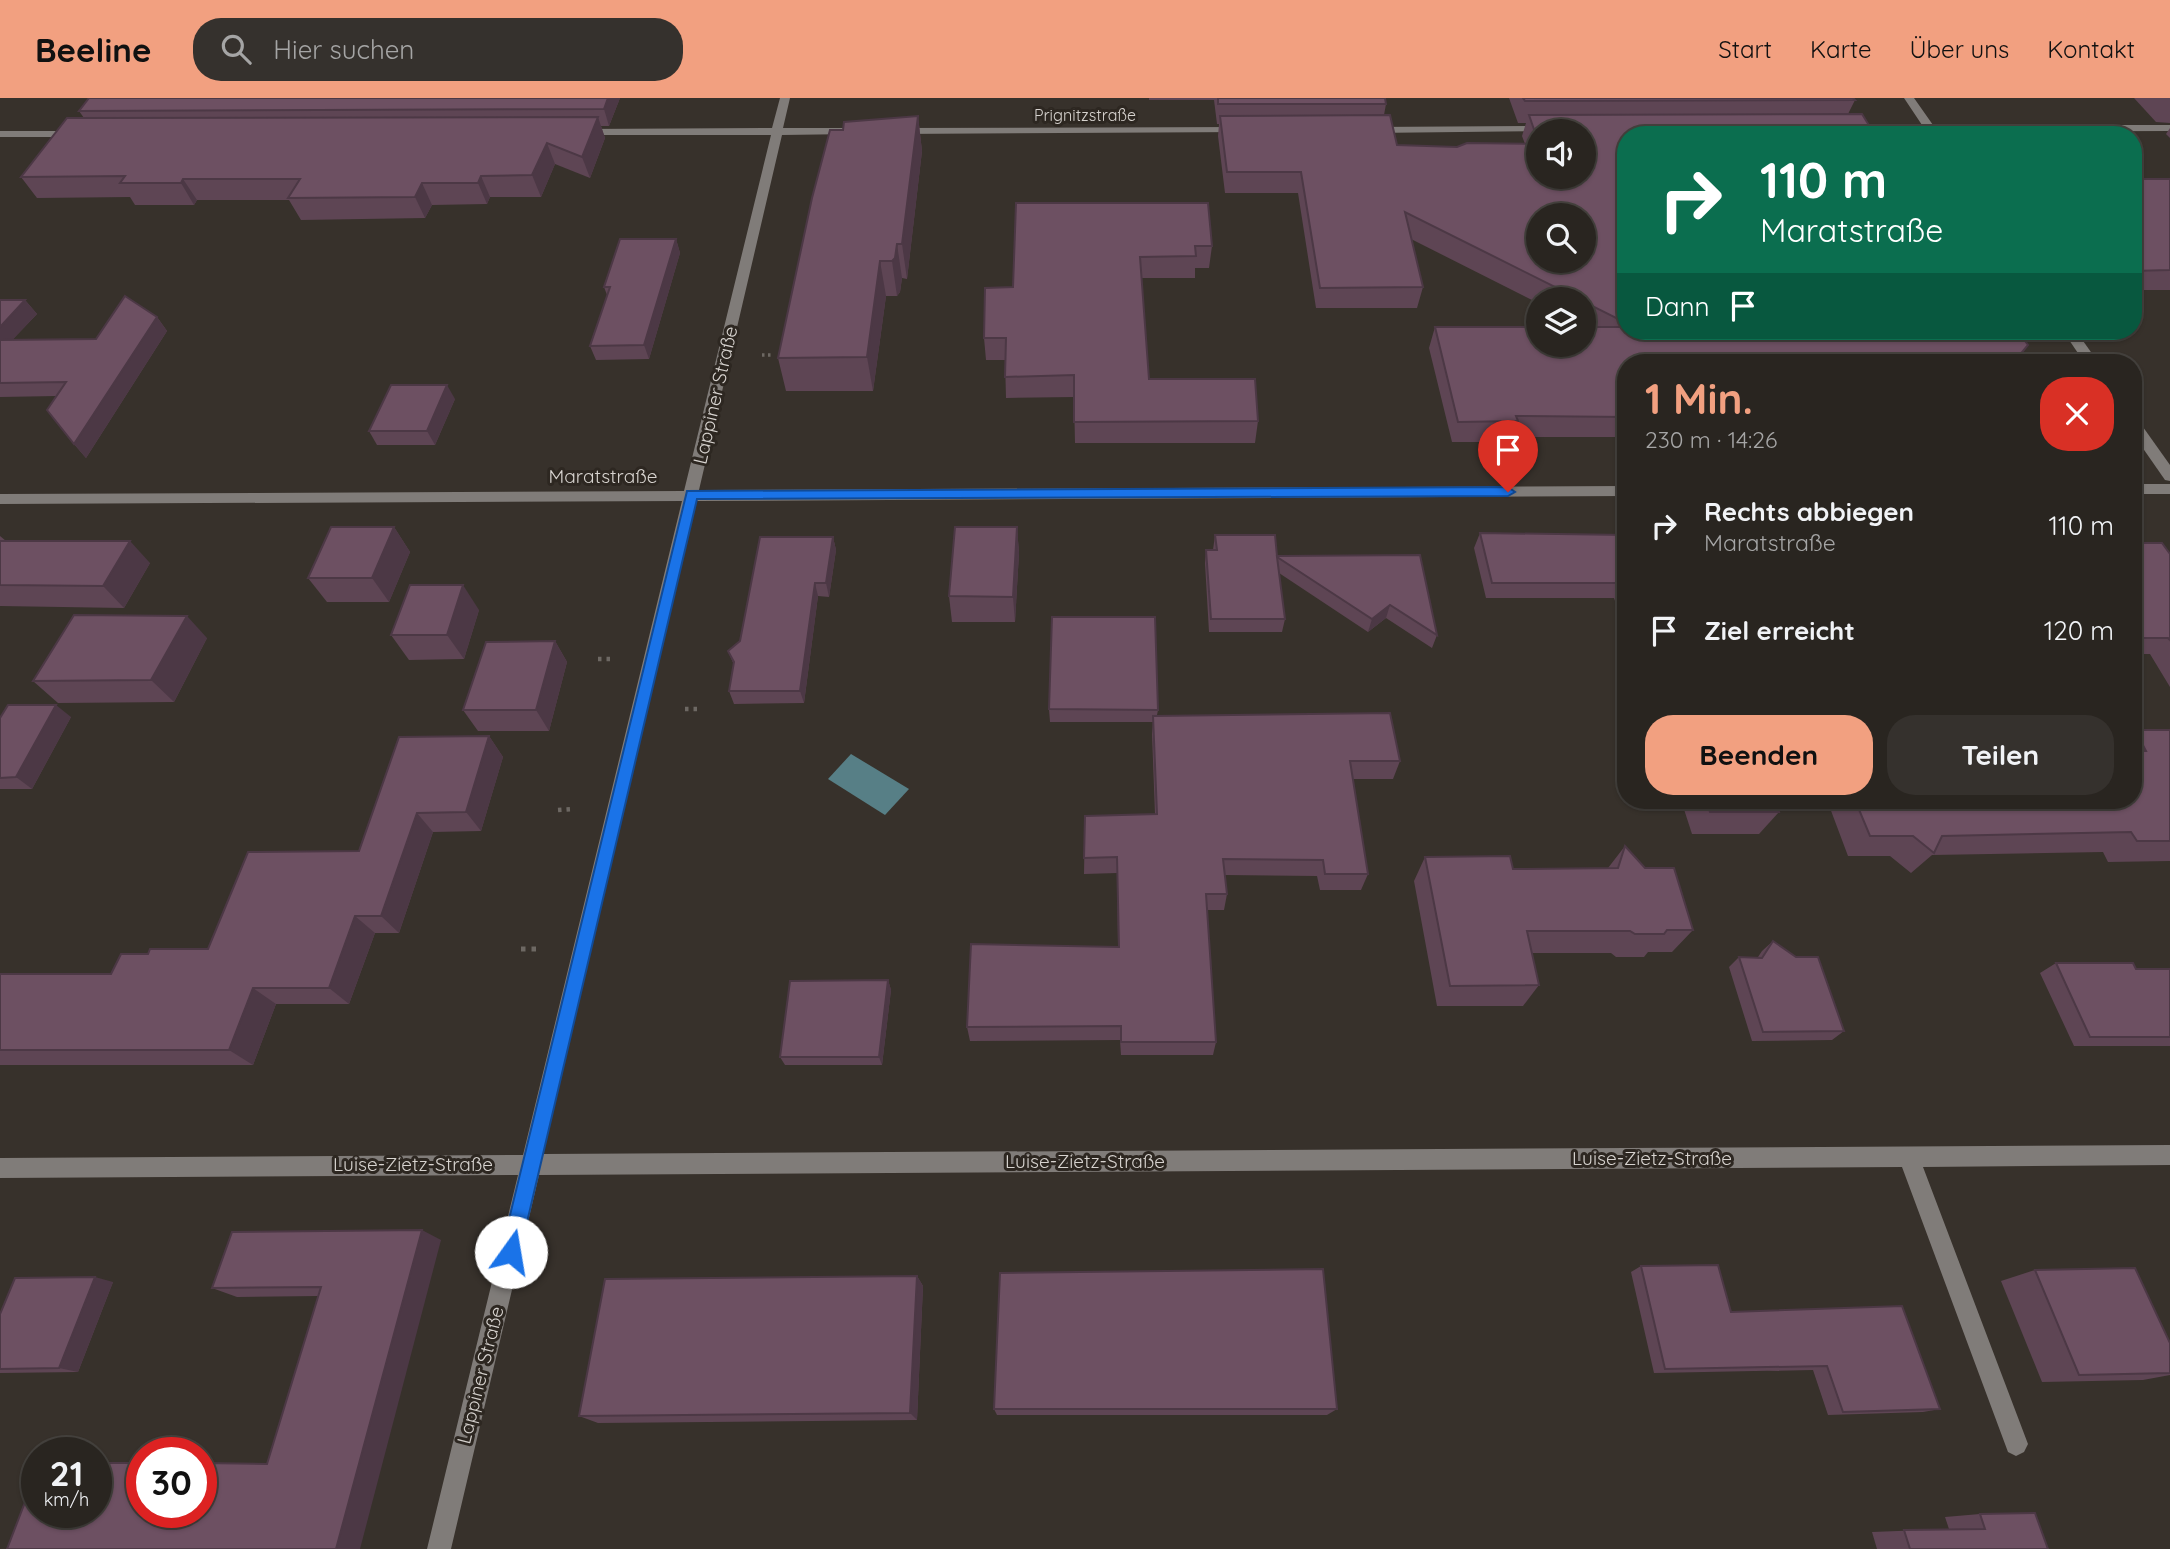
<!DOCTYPE html>
<html lang="de">
<meta charset="utf-8">
<style>
body{margin:0;font-family:Quicksand,sans-serif;background:#35312d;color:#f1f3f6;height:100vh;display:flex;flex-direction:column;font-size:26px;white-space:nowrap}
*{box-sizing:border-box;margin:0}
p{font-size:23px;color:#a5a5a5}
.icon{flex:none;width:38px;height:38px;fill:none;stroke:currentColor;stroke-width:2;stroke-linecap:round;stroke-linejoin:round}
.map{position:relative;flex:1;overflow:hidden}
.drawer{position:absolute;left:1617px;top:256px;width:525px;height:455px;display:flex;flex-direction:column;background:#292520;border-radius:28px;box-shadow:0 2px 5px #0004,0 0 0 2px #45423e}
.drawer>*{flex:none}
.hud{position:absolute;left:1617px;top:28px;width:525px;height:214px;border-radius:28px;box-shadow:0 2px 5px #0004,0 0 0 2px #45423e;background:#0b6e4f;color:#fff;overflow:hidden}
.buttons{position:absolute;left:1526px;top:21px;display:grid;gap:14px}
.buttons a{display:grid;place-items:center;width:70px;height:70px;border-radius:50%;background:#292520;box-shadow:0 2px 5px #0004,0 0 0 2px #45423e;font-size:35px}
.speed{position:absolute;left:21px;top:1339px;display:flex;gap:14px;font-size:35px;font-weight:700;text-align:center}
.speed>*{display:grid;place-content:center;width:91px;height:91px;border-radius:50%;background:#292520;box-shadow:0 2px 5px #0004,0 0 0 2px #45423e;line-height:1}
.speed small{font-size:18px;font-weight:400}
.speed .limit{border:10px solid #d22;background:#fff;color:#111}
.pin{position:absolute;display:grid;place-items:center;width:60px;height:60px;color:#fff;margin:-72px -30px;border-radius:50% 50% 50% 0;rotate:-45deg;box-shadow:0 0 7px #0007}
.pin .icon{rotate:45deg}
.me{position:absolute;width:77px;margin:-38px;rotate:13deg;stroke-linejoin:round;filter:drop-shadow(0 0 5px #0008)}
.turn{display:flex;align-items:center;gap:24px;height:147px;padding:0 28px;font-size:32px}
.turn .icon{width:91px;height:91px;stroke-width:2.5}
.turn b{display:block;font-size:49px;line-height:60px}
.then{display:flex;align-items:center;height:66px;padding:0 28px;background:#0003;gap:14px;font-size:26px}
.round{display:grid;place-items:center;flex:none;width:74px;height:74px;border-radius:28px;background:#35312d}
.overview{display:flex;align-items:center;justify-content:space-between;height:119px;padding:0 28px}
h1{font-size:42px;font-weight:800;line-height:52px;color:#f2a080}
.action{display:flex;gap:14px;margin-top:auto;padding:14px 28px}
.action a{flex:1;height:80px;border-radius:28px;background:#f2a080;color:#111;font-size:28px;font-weight:800;line-height:80px;text-align:center}
.action a+a{background:#35312d;color:#f1f3f6}
ul{padding:0;list-style:none}
li{display:flex;align-items:center;gap:21px;height:105px;padding:0 28px}
li div{flex:1}
li b{display:block;font-size:26px}
li em{font-style:normal}
header{display:flex;align-items:center;gap:42px;box-sizing:border-box;height:98px;padding:0 35px;background:#f2a080;color:#111}
header strong{font-size:33px}
nav{display:flex;gap:38px;margin-inline-start:auto;font-size:24px}
.search{width:490px;height:63px;background:#35312d;display:flex;align-items:center;gap:18px;box-sizing:border-box;padding:0 24px;border-radius:28px;color:#a5a5a5;font-size:26px}
.map>svg:first-child{display:block}
.water{fill:#577f86}
.lines{fill:none;stroke-linecap:round;stroke-linejoin:round}
.path-far2{stroke:#6d6863;stroke-width:3.5;stroke-dasharray:2.5 3.5;stroke-linecap:butt}
.path-far1{stroke:#6d6863;stroke-width:4.5;stroke-dasharray:3.5 5;stroke-linecap:butt}
.path{stroke:#6d6863;stroke-width:5;stroke-dasharray:4.5 6;stroke-linecap:butt}
.minor{fill:#807c79;fill-rule:evenodd}
.wall{fill:#5e4554;fill-rule:evenodd}
.shaded-wall{fill:#4c3845}
.building{fill:#6d5062;stroke:#4c3845;stroke-width:2;fill-rule:evenodd}
.route{fill:#1a73e8;stroke:#114b97;stroke-width:2}
.labels{text-anchor:middle;dominant-baseline:central;stroke-width:6;stroke-linejoin:round;paint-order:stroke}
.far-street-label{font-size:16px;fill:#d7d3cf;stroke:#2d2721}
.street-label{font-size:19px;fill:#d7d3cf;stroke:#2d2721}
</style>
<header>
<strong>Beeline</strong>
<div class="search"><svg class="icon" aria-label="search" viewBox="0 0 24 24"><circle cx="10" cy="10" r="6"/><path d="M15 15l6 6"/></svg>Hier suchen</div>
<nav><a>Start</a><a>Karte</a><a>Über uns</a><a>Kontakt</a></nav>
</header>
<div class="map">
<svg width="2170" height="1451" viewBox="0 0 2170 1451">
<rect width="100%" height="100%" fill="#37312b"/>
<!-- water -->
<path class="water" d="M851,656L909,691L885,717L828,681Z"/>
<g class="lines">
<!-- path-far2 -->
<path class="path-far2" d="M762,257H771"/>
<!-- path-far1 -->
<g class="path-far1">
<path d="M598,561H613"/>
<path d="M685,611H699"/>
<path d="M558,712L572,711"/>
</g>
<!-- path -->
<path class="path" d="M521,851H537"/>
<!-- minor -->
<g class="minor">
<path d="M780,0H790L783,30H854L860,33L854,36L782,37L699,392L1626,388V398L696,403L543,1056L2170,1047V1067L1923,1069L2028,1346L2024,1354L2016,1358L2008,1354L1902,1069L539,1077L451,1451H427L518,1077L0,1080V1060L523,1057L682,403L0,406V396L684,393L771,37H581L575,34L581,31L772,30Z"/>
<path d="M1904,0H1914L1933,27H2170V33L1938,34L1939,37H1928L1926,34H1848L1842,31L1848,28L1922,27Z"/>
<path d="M1547,28L1551,29V33L1372,35L1366,32L1372,29Z"/>
<path d="M1242,29L1246,30V34L896,36L890,33L896,30Z"/>
<path d="M0,33H77L83,36L77,39H0Z"/>
<path d="M2063,233H2076L2098,264H2084Z"/>
<path d="M2133,320L2138,322L2170,367V383L2165,382L2133,336Z"/>
<rect x="2133" y="386" width="37" height="10"/>
</g>
</g>
<!-- wall -->
<g class="wall">
<path d="M620,0L609,28H601L605,40L590,80L555,66L541,99H490L487,106L432,107L425,120L301,122L289,102H197L194,107H135L130,99L37,100L21,79L84,20L79,13Z"/>
<path d="M1149,0H1385L1386,6L1384,17L1397,47L1457,49L1525,46L1522,38L1526,25H1518L1509,0H1853L1855,2L1848,16L1626,37V339H1512L1510,344H1452L1429,250L1435,229L1584,228V201H1538V205L1411,141L1423,189L1417,210H1316L1298,95H1225L1218,38L1219,26H1217L1214,2H1149ZM1538,33L1584,79H1538Z"/>
<path d="M2134,0H2170V25L2156,24Z"/>
<path d="M918,18L922,53L907,181L902,180L900,194L897,198H886L873,293H786L778,260L843,32Z"/>
<path d="M2170,30V40L2166,36Z"/>
<rect x="2133" y="81" width="37" height="111"/>
<path d="M1016,105L1212,148L1209,170H1195V180H1141L1149,281L1258,323L1255,345H1075L1074,299L1006,300L1005,262H986L984,240L1013,189Z"/>
<path d="M676,141L680,155L649,261L596,262L590,248L607,197L604,189Z"/>
<path d="M0,202H25L37,216L12,242L96,241L157,219L167,233L86,360L74,346L57,298L0,299Z"/>
<path d="M455,301L435,347H377L369,333Z"/>
<path d="M394,429L410,454L389,504H327L308,480Z"/>
<path d="M1017,429L1019,455L1015,524H952L949,498Z"/>
<path d="M1480,435L1626,437V536L1614,500H1486L1474,450Z"/>
<path d="M1215,437L1277,458L1420,457L1437,537L1432,550L1386,520L1368,534L1279,475L1285,521L1282,534H1209L1205,465L1206,452H1213Z"/>
<path d="M0,438L6,443L150,465L124,510L0,508Z"/>
<path d="M833,439L836,452L829,499L818,498L804,605L734,606L729,593L734,567L728,553L740,543Z"/>
<path d="M2133,445L2170,456V589L2150,556H2133Z"/>
<path d="M479,512L464,561L409,562L391,537Z"/>
<path d="M207,540L174,604L58,605L33,583Z"/>
<path d="M555,543L567,564L549,633H478L463,612Z"/>
<path d="M1049,611L1158,612L1157,617L1400,663L1393,681H1353L1368,776L1361,792H1320L1317,778L1225,777L1227,796L1224,812H1207L1216,944L1213,957H1121L1120,942L970,943L967,929L1118,849L1117,775L1084,776L1085,718L1155,716L1152,636L1153,624H1050Z"/>
<path d="M71,619L32,691H0V620Z"/>
<path d="M2135,632H2170V763L2108,764L2103,754L1932,757L1911,775L1890,758H1848L1827,702H2133V634Z"/>
<path d="M489,638L503,659L481,733L433,734L399,835H375L349,906H276L253,967H0V876H111L148,856L208,851L359,753Z"/>
<path d="M1681,702H1775L1779,714L1759,736H1692Z"/>
<path d="M1625,748L1693,832L1672,854H1648L1644,859H1616L1611,855H1532L1539,887L1523,908H1437L1414,783L1425,759L1513,771L1608,770Z"/>
<path d="M1773,843L1844,933L1832,942L1752,943L1729,869L1739,859H1758L1762,853Z"/>
<path d="M2056,865L2136,871H2170V948H2074L2040,875Z"/>
<path d="M888,882L891,892L882,967H785L780,959Z"/>
<path d="M441,1142L267,1366L319,1198L237,1199L212,1190Z"/>
<path d="M1641,1168L1731,1214L1940,1311L1923,1314L1828,1317L1813,1272L1654,1275L1631,1174Z"/>
<path d="M2035,1172L2170,1245V1277L2143,1282L2042,1284L2001,1183Z"/>
<path d="M917,1178L923,1188L917,1322L598,1325L579,1318Z"/>
<path d="M113,1184L78,1274L0,1275V1216Z"/>
<path d="M994,1311H1337L1327,1317H997Z"/>
<path d="M1980,1416L2048,1451H1877L1872,1434L1949,1431L1945,1419Z"/>
</g>
<!-- shaded-wall -->
<g class="shaded-wall">
<path d="M608,0H620L609,28L604,11Z"/>
<path d="M918,18L922,53L907,181L902,146Z"/>
<path d="M598,19L605,40L590,80L582,59Z"/>
<path d="M547,45L555,66L541,99L532,77Z"/>
<path d="M481,78L490,99L487,106L478,85Z"/>
<path d="M183,81L197,102L194,107L181,85Z"/>
<path d="M422,85L432,107L425,120L415,99Z"/>
<path d="M676,141L680,155L649,261L644,247Z"/>
<path d="M897,146L902,180L900,194L897,198L892,163Z"/>
<path d="M880,163L886,198L873,293L867,259Z"/>
<path d="M25,202L37,216L0,255V229Z"/>
<path d="M157,219L167,233L86,360L74,346Z"/>
<path d="M447,287L455,301L435,347L427,333Z"/>
<path d="M394,429L410,454L389,504L372,480Z"/>
<path d="M1017,429L1019,455L1015,524L1013,499Z"/>
<path d="M833,439L836,452L829,499L826,485Z"/>
<path d="M130,443L150,465L124,510L103,488Z"/>
<path d="M815,485L818,498L804,605L800,593Z"/>
<path d="M463,487L479,512L464,561L447,537Z"/>
<path d="M1390,507L1386,520L1368,534L1372,521Z"/>
<path d="M187,518L207,540L174,604L151,582Z"/>
<path d="M555,543L567,564L549,633L536,612Z"/>
<path d="M56,607L71,619L32,691L16,679Z"/>
<path d="M489,638L503,659L481,733L466,714Z"/>
<path d="M417,715L433,734L399,835L381,818Z"/>
<path d="M355,818L375,835L349,906L329,890Z"/>
<path d="M888,882L891,892L882,967L879,959Z"/>
<path d="M253,890L276,906L253,967L229,952Z"/>
<path d="M422,1132L441,1142L360,1451H336Z"/>
<path d="M917,1178L923,1188L917,1322L910,1315Z"/>
<path d="M95,1179L113,1184L78,1274L59,1270Z"/>
</g>
<!-- building -->
<g class="building">
<path d="M89,0H608L604,11L79,13Z"/>
<path d="M1218,0H1385L1386,6H1218Z"/>
<path d="M1523,0H1853L1855,2L1525,3Z"/>
<path d="M1862,16L1875,37H1626V225L1584,204V201H1579L1405,114L1423,189L1320,190L1301,74H1227L1220,18L1390,17L1397,47L1457,49L1467,45L1538,46V79H1584V33H1538V43L1529,17ZM1538,117H1584V163H1538Z"/>
<path d="M918,18L902,146H897L895,160L892,163H880L867,259L778,260L812,100L830,32H843L844,24Z"/>
<path d="M598,19L582,59L547,45L532,77L481,78L478,85H422L415,99L288,100L300,81H183L181,85H120L125,78L21,79L67,20Z"/>
<path d="M2133,81H2170V172L2133,173Z"/>
<path d="M1016,105H1208L1212,148H1195L1196,158L1140,159L1149,281H1255L1258,323L1074,324V277L1005,279L1006,240H984L985,190L1013,189Z"/>
<path d="M620,141H676L644,247L590,248L610,189H604Z"/>
<path d="M125,198L157,219L74,346L47,312L66,284L0,285V242L96,241Z"/>
<path d="M0,202H25L0,229Z"/>
<path d="M1435,229H1538V247H1584V229H1626V233H2018L2028,247L2014,264H1626V319L1516,318L1518,323L1458,324Z"/>
<path d="M391,287H447L427,333H369Z"/>
<path d="M331,429H394L372,480H308Z"/>
<path d="M955,429H1017L1013,499L949,498Z"/>
<path d="M1480,435L1626,437V496L1622,485H1492Z"/>
<path d="M1215,437H1275L1277,458L1420,457L1437,537L1390,507L1372,521L1277,459L1285,521H1211L1206,452H1217Z"/>
<path d="M760,439H833L826,485H815L800,593H729L734,564L728,553L740,543Z"/>
<path d="M0,443H130L103,488L0,487Z"/>
<path d="M2133,445H2162L2170,456V542L2168,540H2133Z"/>
<path d="M410,487H463L447,537H391Z"/>
<path d="M74,517L187,518L151,582L33,583Z"/>
<path d="M1052,519H1155L1158,612L1049,611Z"/>
<path d="M555,543L536,612H463L486,544Z"/>
<path d="M8,607H56L16,679L0,680V620Z"/>
<path d="M1390,615L1400,663H1350L1368,776H1325L1323,762L1223,761L1227,796H1206L1216,944H1121V928L967,929L971,846L1119,849L1117,759L1084,760L1085,718L1157,716L1153,618Z"/>
<path d="M2135,632H2170V743H2137L2131,734L1942,738L1934,755L1913,738H1870L1855,702H2133V653H2146Z"/>
<path d="M489,638L466,714L417,715L381,818H355L329,890H253L229,952H0V876H111L121,856H148L150,851H208L248,754L359,753L399,639Z"/>
<path d="M1706,702H1775L1779,714H1710Z"/>
<path d="M1625,748L1645,770H1674L1693,832H1667L1664,836H1635L1630,833H1527L1539,887L1450,888L1425,759L1510,758L1513,771L1618,770Z"/>
<path d="M1773,843L1796,859H1818L1844,933L1763,934L1739,859L1762,860Z"/>
<path d="M2056,865H2133L2136,871H2170V939H2090Z"/>
<path d="M888,882L879,959H780L790,883Z"/>
<path d="M422,1132L336,1451H7L37,1373V1414H96V1365H142V1414H201V1365L267,1366L321,1189L212,1190L232,1134Z"/>
<path d="M1718,1167L1731,1214L1902,1208L1940,1311L1843,1314L1827,1268L1665,1271L1641,1168Z"/>
<path d="M2135,1170L2170,1245V1275L2079,1277L2035,1172Z"/>
<path d="M1323,1171L1337,1311H994L1000,1175Z"/>
<path d="M917,1178L910,1315L579,1318L605,1181Z"/>
<path d="M95,1179L59,1270L0,1271V1216L15,1180Z"/>
<path d="M2035,1415L2048,1451H1910L1904,1432L1985,1431L1980,1416Z"/>
</g>
<!-- route -->
<path class="route" d="M1508,389L1515,394L1508,398L697,401L520,1154L518,1161L511,1164L504,1161L501,1154L687,393Z"/>
<g class="labels">
<!-- far-street labels -->
<g class="far-street-label">
<text x="1085" y="17">Prignitzstraße</text>
</g>
<!-- street labels -->
<g class="street-label">
<text transform="translate(715 297) rotate(-77)">Lappiner Straße</text>
<text x="603" y="378">Maratstraße</text>
<text x="1652" y="1060">Luise-Zietz-Straße</text>
<text x="1085" y="1063">Luise-Zietz-Straße</text>
<text x="413" y="1066">Luise-Zietz-Straße</text>
<text transform="translate(480 1277) rotate(-76)">Lappiner Straße</text>
</g>
</g>
</svg>
<div class="buttons">
<a><svg class="icon" aria-label="sound" viewBox="0 0 24 24"><path d="M4 9h4l5-4v14l-5-4H4zM17 9q2 3 0 6"/></svg></a>
<a><svg class="icon" aria-label="search" viewBox="0 0 24 24"><circle cx="10" cy="10" r="6"/><path d="M15 15l6 6"/></svg></a>
<a><svg class="icon" aria-label="layers" viewBox="0 0 24 24"><path d="M12 4l9 5-9 5-9-5zM3 14l9 5 9-5"/></svg></a>
</div>
<div class="speed"><div>21<small>km/h</small></div><div class="limit">30</div></div>
<div class="pin" style="left:1508px;top:394px;background:#d93025"><svg class="icon" aria-label="arrive" viewBox="0 0 24 24"><path d="M6 21V4h12l-3 4 3 4H6"/></svg></div>
<svg class="me" style="left:511px;top:1154px" viewBox="-20 -20 40 40"><circle r="19" fill="#fff"/><path d="M0-13L10 11 0 6-10 11z" fill="#1a73e8"/></svg>
<div class="hud">
<div class="turn"><svg class="icon" aria-label="right" viewBox="0 0 24 24"><path d="M7 20v-9h11M14 6l5 5-5 5"/></svg><div><b>110 m</b>Maratstraße</div></div>
<div class="then">Dann<svg class="icon" aria-label="arrive" viewBox="0 0 24 24"><path d="M6 21V4h12l-3 4 3 4H6"/></svg></div>
</div>
<section class="drawer">
<div class="overview"><div><h1>1 Min.</h1><p>230 m · 14:26</p></div><a class="round" style="background:#d93025;color:#fff"><svg class="icon" aria-label="close" viewBox="0 0 24 24"><path d="M6 6l12 12M18 6L6 18"/></svg></a></div>
<ul>
<li><svg class="icon" aria-label="right" viewBox="0 0 24 24"><path d="M7 20v-9h11M14 6l5 5-5 5"/></svg><div><b>Rechts abbiegen</b><p>Maratstraße</p></div><em>110 m</em></li>
<li><svg class="icon" aria-label="arrive" viewBox="0 0 24 24"><path d="M6 21V4h12l-3 4 3 4H6"/></svg><div><b>Ziel erreicht</b></div><em>120 m</em></li>
</ul>
<div class="action"><a>Beenden</a><a>Teilen</a></div>
</section>
</div>
